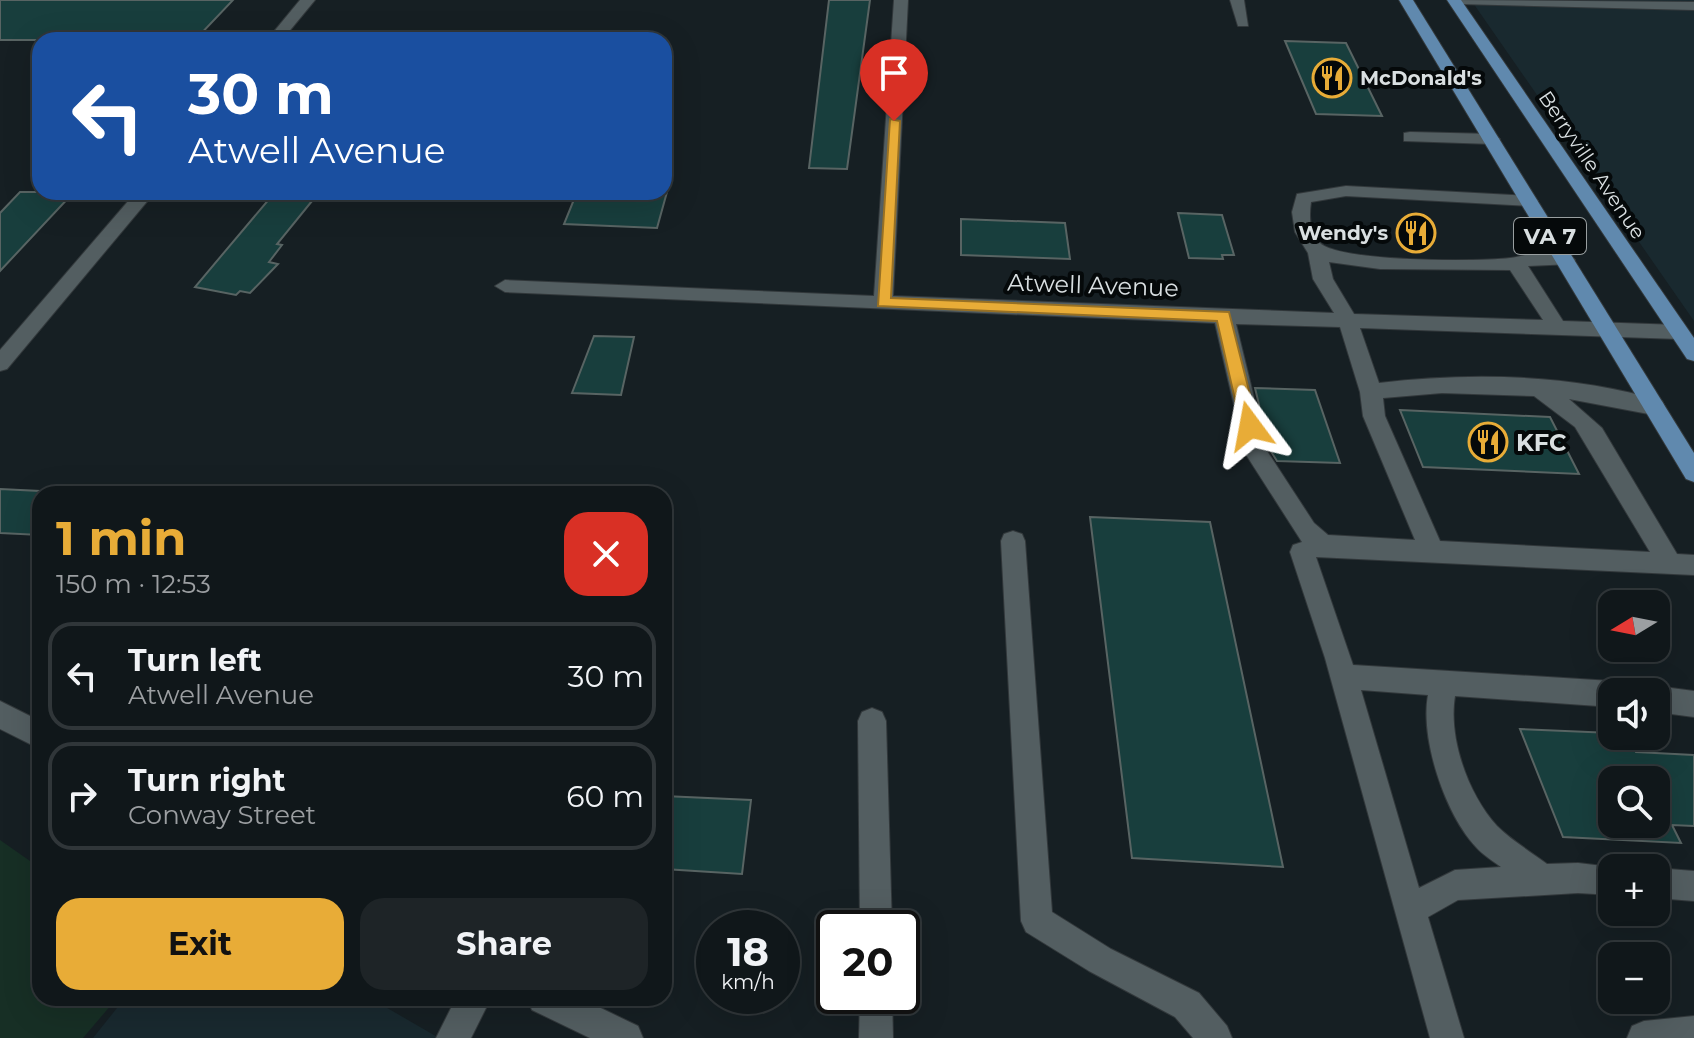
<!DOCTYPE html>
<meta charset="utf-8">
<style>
body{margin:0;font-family:Montserrat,sans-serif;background:#1e2427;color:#f1f3f6;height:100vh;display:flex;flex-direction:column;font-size:30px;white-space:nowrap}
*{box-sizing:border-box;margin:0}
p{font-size:26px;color:#9c9fa2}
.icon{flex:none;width:44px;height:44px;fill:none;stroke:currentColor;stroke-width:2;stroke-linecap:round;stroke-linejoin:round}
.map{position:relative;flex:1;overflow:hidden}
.details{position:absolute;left:32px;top:486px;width:640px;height:520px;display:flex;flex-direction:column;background:#10171a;border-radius:24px;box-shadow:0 8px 32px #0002,0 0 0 2px #303639}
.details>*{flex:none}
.guide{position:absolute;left:32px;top:32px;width:640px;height:168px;border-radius:24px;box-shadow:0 8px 32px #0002,0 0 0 2px #303639;background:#1a4fa0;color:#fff;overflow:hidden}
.needle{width:52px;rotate:260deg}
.fabs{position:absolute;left:1598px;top:590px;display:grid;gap:16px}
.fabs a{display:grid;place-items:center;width:72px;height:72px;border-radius:16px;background:#10171a;box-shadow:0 8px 32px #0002,0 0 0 2px #303639;font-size:40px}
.speed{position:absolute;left:696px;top:910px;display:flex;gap:16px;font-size:40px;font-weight:700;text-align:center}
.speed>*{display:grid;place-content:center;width:104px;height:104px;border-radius:50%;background:#10171a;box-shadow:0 8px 32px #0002,0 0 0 2px #303639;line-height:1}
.speed small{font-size:20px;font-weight:400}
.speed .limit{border:4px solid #111;border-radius:12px;background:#fff;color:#111}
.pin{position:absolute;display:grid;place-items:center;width:68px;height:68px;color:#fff;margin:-82px -34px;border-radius:50% 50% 50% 0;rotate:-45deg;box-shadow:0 0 8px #0007}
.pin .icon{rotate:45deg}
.me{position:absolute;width:88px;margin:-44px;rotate:347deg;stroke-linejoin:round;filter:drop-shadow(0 0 6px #0008)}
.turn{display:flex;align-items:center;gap:28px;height:168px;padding:0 24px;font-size:36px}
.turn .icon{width:104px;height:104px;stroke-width:2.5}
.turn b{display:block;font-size:56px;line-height:68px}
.round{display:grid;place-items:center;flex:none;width:84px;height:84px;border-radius:24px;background:#1e2427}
.headline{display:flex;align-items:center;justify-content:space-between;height:136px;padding:0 24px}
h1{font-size:48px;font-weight:700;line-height:60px;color:#e8ac37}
.primary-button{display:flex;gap:16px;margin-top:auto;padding:16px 24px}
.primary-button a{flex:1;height:92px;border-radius:24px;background:#e8ac37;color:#111;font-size:32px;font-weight:700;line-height:92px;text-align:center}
.primary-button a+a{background:#1e2427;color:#f1f3f6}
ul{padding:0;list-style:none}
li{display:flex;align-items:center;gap:24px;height:108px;margin:0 16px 12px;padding:0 8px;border:4px solid #303639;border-radius:24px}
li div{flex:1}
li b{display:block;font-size:30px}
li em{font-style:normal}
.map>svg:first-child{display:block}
.built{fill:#19292f}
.green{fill:#172f25}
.building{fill:#183e3d;stroke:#586463;stroke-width:2;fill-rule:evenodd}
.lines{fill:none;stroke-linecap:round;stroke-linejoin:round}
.minor-casing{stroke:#32383b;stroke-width:2}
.major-casing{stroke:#32383b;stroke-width:2}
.minor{fill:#535e61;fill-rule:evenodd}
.major{fill:#6089ae;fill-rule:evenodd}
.route{fill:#e8ac37;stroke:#977024;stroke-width:2}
.labels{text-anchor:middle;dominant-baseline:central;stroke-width:8;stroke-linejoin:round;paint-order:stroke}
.far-poi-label{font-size:20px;font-weight:bold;fill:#d9dfe1;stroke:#05090a;text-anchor:start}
.far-street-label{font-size:20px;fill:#d9dfe1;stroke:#05090a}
.shield{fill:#05090a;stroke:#999fa0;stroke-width:2}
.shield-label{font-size:22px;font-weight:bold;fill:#d9dfe1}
.street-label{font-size:24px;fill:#d9dfe1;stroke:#05090a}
.poi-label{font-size:24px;font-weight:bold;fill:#d9dfe1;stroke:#05090a;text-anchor:start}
</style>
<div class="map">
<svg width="1694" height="1038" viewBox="0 0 1694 1038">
<rect width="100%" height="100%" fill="#161f23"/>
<!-- built -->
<g class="built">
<path d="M1471,0H1694V321Z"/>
<path d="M125,998H370L439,1038H93Z"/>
</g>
<!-- green -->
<path class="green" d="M0,840L40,868V998H117L83,1038H0Z"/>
<!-- building -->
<g class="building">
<path d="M0,0H233L195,40H0Z"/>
<path d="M829,0H870L847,169L809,168Z"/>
<path d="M1285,41L1346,43L1382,116L1316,114Z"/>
<path d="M20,192H74L0,271V213Z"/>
<path d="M577,192H667L657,228L564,224Z"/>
<path d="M270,198L312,201L277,244L282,245L269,262L278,264L250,293L240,291L236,295L195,287Z"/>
<path d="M1178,213L1222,215L1234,255H1222L1223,259L1189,258Z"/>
<path d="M961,219L1065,223L1070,259L961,255Z"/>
<path d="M594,336L634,337L621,395L572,393Z"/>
<path d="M1255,388L1315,390L1340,463L1277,461L1270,450Z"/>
<path d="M1400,410L1550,417L1579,474L1423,467Z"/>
<path d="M0,489L40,491V535L0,533Z"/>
<path d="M1090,517L1210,522L1283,867L1132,858Z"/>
<path d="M1520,729L1612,733L1629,736L1636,752L1694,755V826L1672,825L1681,843L1563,837ZM1612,780H1656V824H1612Z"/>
<path d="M664,796L751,800L742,874L664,869Z"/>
</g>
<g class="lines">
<defs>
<g id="minor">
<path d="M300,0H315L282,40H267Z"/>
<path d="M894,0H908L893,296L1334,313L1313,279L1308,253L1295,232L1292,212L1297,194L1346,186L1529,196L1538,201L1529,206L1346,196L1311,202C1309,216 1309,233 1320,243C1340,262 1479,262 1510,258C1528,256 1560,242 1575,260L1572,264L1528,266L1563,321L1679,325L1689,332L1679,339L1360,328L1379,383C1471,372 1572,374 1662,401L1665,407L1654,415L1569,399L1602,428L1677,554L1694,555V575L1316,557L1353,665L1612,681L1622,685L1625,692H1612V707L1455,696C1448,738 1468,794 1497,826C1511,840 1531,852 1547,864L1578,863L1620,868H1612V895L1578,893L1458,900L1428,917L1464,1038H1430L1325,658L1290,552L1293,545L1302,542L1245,453L1215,323L505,292L495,286L505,280L874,296ZM1329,262L1380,269L1510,270L1543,320L1354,314L1333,279ZM1236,324L1340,327L1360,392L1363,416L1415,540L1328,535L1314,523L1267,451ZM1442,393L1534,396L1575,427L1650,552L1440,541L1385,416L1383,398ZM1361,690L1428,695C1420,739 1445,814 1476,847C1483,855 1493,861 1501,867L1455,870L1419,888Z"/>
<path d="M1230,0H1244L1248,26H1238Z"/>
<path d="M1452,0L1694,2V10L1459,4Z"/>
<path d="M1410,132L1492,134L1500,139L1492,144L1404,141V133Z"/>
<path d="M136,192H155L7,369L0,371V350Z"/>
<path d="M1013,531L1022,534L1025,541L1052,912L1111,949L1199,993L1227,1026L1232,1038H1193L1175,1017L1089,971L1026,932L1021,921L1001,541L1004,534Z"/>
<path d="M1656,686L1694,691V717L1656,712V692H1645Z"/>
<path d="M0,701L40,721V749L0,729Z"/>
<path d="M872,708L882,712L886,721L892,928H860L858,721L862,712Z"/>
<path d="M1656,868L1694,871V901L1656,898Z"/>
<path d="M860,996H892L893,1038H859Z"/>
<path d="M456,998H491L471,1038H436Z"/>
<path d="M527,998H580L638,1026L643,1038H590L532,1010Z"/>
<path d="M1694,1016V1038H1627L1632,1026L1644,1021Z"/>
</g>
<g id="major">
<path d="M1399,0H1413L1694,453V482L1686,479Z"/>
<path d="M1447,0H1461L1694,338V361L1687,359Z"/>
</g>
</defs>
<!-- minor casing -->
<use href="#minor" class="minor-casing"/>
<!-- major casing -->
<use href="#major" class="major-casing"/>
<!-- minor -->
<use href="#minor" class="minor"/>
<!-- major -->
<use href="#major" class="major"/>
</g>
<!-- route -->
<path class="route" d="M890,119L900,121L891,298L1229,312L1258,426L1256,430L1250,432L1241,426L1217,321L878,306Z"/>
<!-- icons -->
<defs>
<symbol id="restaurant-ring" viewBox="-11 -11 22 22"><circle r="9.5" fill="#05090a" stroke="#e8ac37" stroke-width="1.5"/><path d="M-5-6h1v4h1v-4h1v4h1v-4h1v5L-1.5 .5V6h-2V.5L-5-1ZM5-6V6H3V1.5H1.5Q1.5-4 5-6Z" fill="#e8ac37"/></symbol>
</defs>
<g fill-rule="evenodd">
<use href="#restaurant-ring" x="1310" y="56" width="44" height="44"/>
<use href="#restaurant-ring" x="1394" y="211" width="44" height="44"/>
<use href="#restaurant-ring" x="1466" y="420" width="44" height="44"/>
</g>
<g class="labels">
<!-- far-poi labels -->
<g class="far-poi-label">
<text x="1360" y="78">McDonald's</text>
<text x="1388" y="233" text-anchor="end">Wendy's</text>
</g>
<!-- far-street labels -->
<g class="far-street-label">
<text transform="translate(1592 165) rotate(56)">Berryville Avenue</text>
</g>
<!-- shield labels -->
<rect class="shield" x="1514" y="218" width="72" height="36" rx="6"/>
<g class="shield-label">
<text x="1550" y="236">VA 7</text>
</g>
<!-- street labels -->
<g class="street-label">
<text transform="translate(1093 285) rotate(2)">Atwell Avenue</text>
</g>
<!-- poi labels -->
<g class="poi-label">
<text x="1516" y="442">KFC</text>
</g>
</g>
</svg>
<div class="fabs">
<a><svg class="needle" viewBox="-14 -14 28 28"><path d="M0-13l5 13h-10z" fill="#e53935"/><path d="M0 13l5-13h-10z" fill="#9c9fa2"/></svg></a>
<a><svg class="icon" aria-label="sound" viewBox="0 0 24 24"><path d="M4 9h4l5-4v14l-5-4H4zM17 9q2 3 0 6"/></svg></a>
<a><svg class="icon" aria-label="search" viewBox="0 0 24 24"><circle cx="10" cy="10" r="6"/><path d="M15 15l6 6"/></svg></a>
<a>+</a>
<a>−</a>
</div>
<div class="speed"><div>18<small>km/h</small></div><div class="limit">20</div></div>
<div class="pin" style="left:894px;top:121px;background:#d93025"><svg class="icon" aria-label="arrive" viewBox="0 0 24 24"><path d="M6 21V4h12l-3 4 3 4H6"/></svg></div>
<svg class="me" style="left:1250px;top:426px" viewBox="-20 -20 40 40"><path d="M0-17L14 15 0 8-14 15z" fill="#e8ac37" stroke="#fff" stroke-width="4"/></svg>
<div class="guide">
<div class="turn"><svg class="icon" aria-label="left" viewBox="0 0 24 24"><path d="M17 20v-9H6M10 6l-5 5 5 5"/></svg><div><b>30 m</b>Atwell Avenue</div></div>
</div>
<section class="details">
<div class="headline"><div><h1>1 min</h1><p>150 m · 12:53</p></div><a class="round" style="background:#d93025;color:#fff"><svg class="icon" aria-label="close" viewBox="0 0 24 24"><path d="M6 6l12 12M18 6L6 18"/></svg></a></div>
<ul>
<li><svg class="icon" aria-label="left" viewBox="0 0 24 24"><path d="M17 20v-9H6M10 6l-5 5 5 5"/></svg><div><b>Turn left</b><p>Atwell Avenue</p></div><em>30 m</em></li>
<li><svg class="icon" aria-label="right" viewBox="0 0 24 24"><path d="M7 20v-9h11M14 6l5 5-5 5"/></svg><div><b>Turn right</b><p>Conway Street</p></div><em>60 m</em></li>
</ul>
<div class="primary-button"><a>Exit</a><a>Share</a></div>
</section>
</div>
